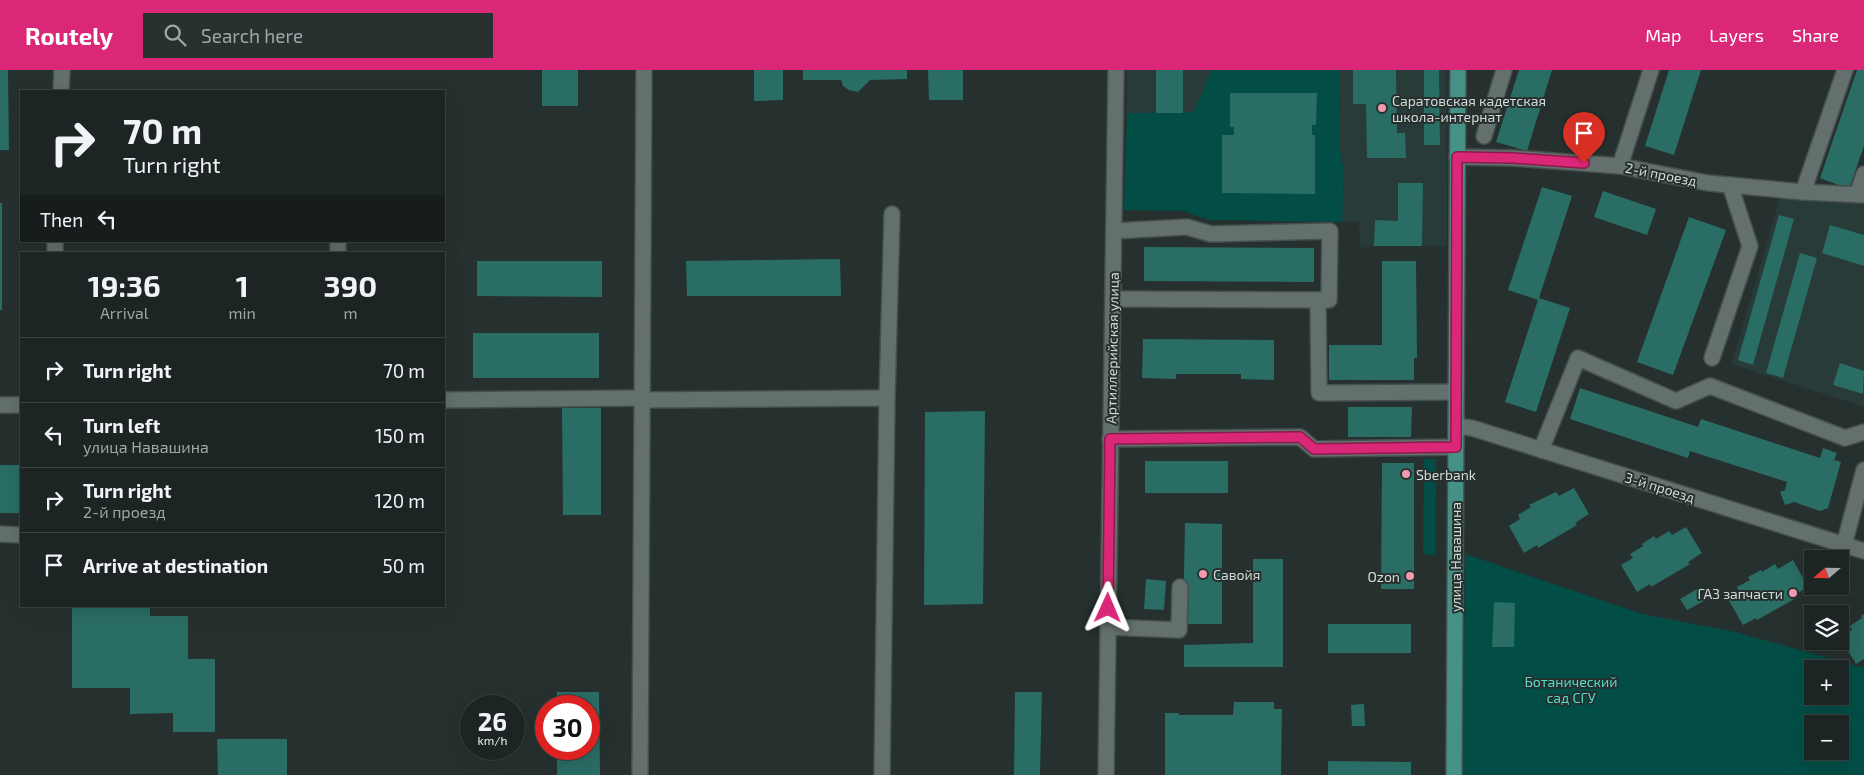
<!DOCTYPE html>
<meta charset="utf-8">
<style>
body{margin:0;font-family:"Exo 2",sans-serif;background:#293130;color:#f1f3f6;height:100vh;display:flex;flex-direction:column;font-size:19px;white-space:nowrap}
*{box-sizing:border-box;margin:0}
p{font-size:16px;color:#a0a5a6}
.icon{flex:none;width:28px;height:28px;fill:none;stroke:currentColor;stroke-width:2;stroke-linecap:round;stroke-linejoin:round}
.map{position:relative;flex:1;overflow:hidden}
.details{position:absolute;left:20px;top:182px;width:425px;height:355px;display:flex;flex-direction:column;background:#1c2523;border-radius:0px;box-shadow:0 5px 20px #0002,0 0 0 1px #3a4241}
.details>*{flex:none}
.hud{position:absolute;left:20px;top:20px;width:425px;height:152px;border-radius:0px;box-shadow:0 5px 20px #0002,0 0 0 1px #3a4241;background:#1c2523;color:#f1f3f6;overflow:hidden}
.needle{width:32px;rotate:250deg}
.fabs{position:absolute;left:1804px;top:480px;display:grid;gap:10px}
.fabs a{display:grid;place-items:center;width:45px;height:45px;border-radius:0px;background:#1c2523;box-shadow:0 5px 20px #0002,0 0 0 1px #3a4241;font-size:25px}
.speed{position:absolute;left:460px;top:625px;display:flex;gap:10px;font-size:25px;font-weight:700;text-align:center}
.speed>*{display:grid;place-content:center;width:65px;height:65px;border-radius:50%;background:#1c2523;box-shadow:0 5px 20px #0002,0 0 0 1px #3a4241;line-height:1}
.speed small{font-size:12px;font-weight:400}
.speed .limit{border:8px solid #d22;background:#fff;color:#111}
.pin{position:absolute;display:grid;place-items:center;width:42px;height:42px;color:#fff;margin:-51px -21px;border-radius:50% 50% 50% 0;rotate:-45deg;box-shadow:0 0 5px #0007}
.pin .icon{rotate:45deg}
.me{position:absolute;width:55px;margin:-28px;rotate:1deg;stroke-linejoin:round;filter:drop-shadow(0 0 4px #0008)}
.turn{display:flex;align-items:center;gap:18px;height:105px;padding:0 20px;font-size:22px}
.turn .icon{width:65px;height:65px;stroke-width:2.5}
.turn b{display:block;font-size:35px;line-height:42px}
.then{display:flex;align-items:center;height:48px;padding:0 20px;background:#0003;gap:10px;font-size:19px}
.eta{display:flex;justify-content:space-evenly;align-items:center;height:85px;text-align:center}
.eta b{font-size:30px;font-weight:700;line-height:35px}
ul{padding:0;list-style:none}
li{display:flex;align-items:center;gap:15px;height:65px;padding:0 20px;border-top:1px solid #3a4241}
li div{flex:1}
li b{display:block;font-size:19px}
li em{font-style:normal}
header{display:flex;align-items:center;gap:30px;box-sizing:border-box;height:70px;padding:0 25px;background:#db2777;color:#fff}
header strong{font-size:24px}
nav{display:flex;gap:28px;margin-inline-start:auto;font-size:18px}
.search{width:350px;height:45px;background:#293130;display:flex;align-items:center;gap:12px;box-sizing:border-box;padding:0 18px;border-radius:0px;color:#a0a5a6;font-size:19px}
.map>svg:first-child{display:block}
.built{fill:#283b38}
.green{fill:#024e46;fill-rule:evenodd}
.building{fill:#296d64}
.lines{fill:none;stroke-linecap:round;stroke-linejoin:round}
.minor-casing{stroke:#454f4d;stroke-width:18}
.major-casing{stroke:#454f4d;stroke-width:18}
.minor{stroke:#63706d;stroke-width:15}
.major{stroke:#469187;stroke-width:15}
.route-casing{stroke:#8e194d;stroke-width:12}
.route{stroke:#db2777;stroke-width:9}
.poi-dot{fill:#f29ab0;stroke:#26312f;stroke-width:2}
.labels{text-anchor:middle;dominant-baseline:central;stroke-width:4;stroke-linejoin:round;paint-order:stroke}
.poi-label{font-size:14px;fill:#d2d9d7;stroke:#26312f;text-anchor:start}
.street-label{font-size:14px;fill:#d2d9d7;stroke:#26312f}
.park-label{font-size:14px;fill:#56d9c7;stroke:#26312f}
</style>
<header>
<strong>Routely</strong>
<div class="search"><svg class="icon" aria-label="search" viewBox="0 0 24 24"><circle cx="10" cy="10" r="6"/><path d="M15 15l6 6"/></svg>Search here</div>
<nav><a>Map</a><a>Layers</a><a>Share</a></nav>
</header>
<div class="map">
<svg width="1864" height="705" viewBox="0 0 1864 705">
<rect width="100%" height="100%" fill="#26312f"/>
<!-- built -->
<g class="built">
<path d="M1127,0H1211L1194,42L1127,43Z"/>
<path d="M1339,0H1446L1447,176H1374L1360,178L1359,152H1342L1344,101L1340,77Z"/>
<path d="M1780,127L1864,130V337L1732,294Z"/>
</g>
<!-- green -->
<g class="green">
<path d="M1211,0H1339L1340,80L1344,101L1342,152L1208,150L1183,141L1124,140L1127,43L1194,42Z"/>
<path d="M1424,389H1436L1435,485L1423,484Z"/>
<path d="M1465,484L1642,544L1735,562L1864,598V705H1463ZM1812,599H1840V626H1812ZM1812,654H1840V681H1812Z"/>
</g>
<!-- building -->
<g class="building">
<path d="M0,0H8L9,80H0Z"/>
<rect x="542" y="0" width="36" height="36"/>
<path d="M754,0H783V30L754,31Z"/>
<path d="M803,0H907V9L870,10L858,22L849,20L843,16L841,10H803Z"/>
<path d="M928,0H963V30H929Z"/>
<rect x="1156" y="0" width="27" height="43"/>
<path d="M1353,0H1396L1397,63H1405L1406,88H1367L1366,34H1353Z"/>
<path d="M1424,0H1439L1440,75H1424Z"/>
<path d="M1519,0H1552L1527,81L1496,72Z"/>
<path d="M1669,0H1701L1674,85L1645,76Z"/>
<path d="M1857,0H1864V76L1849,119L1820,108Z"/>
<path d="M1230,23H1317L1316,55H1312V65H1315V124L1222,123V65H1234V57H1230Z"/>
<path d="M1398,113H1423L1422,176H1374L1375,150L1398,151Z"/>
<path d="M1542,117L1572,126L1539,228L1570,238L1536,342L1505,332L1538,230L1508,220Z"/>
<path d="M1603,121L1656,139L1647,165L1594,147Z"/>
<rect x="0" y="133" width="2" height="107"/>
<path d="M1779,145L1794,149L1753,295L1738,290Z"/>
<path d="M1689,147L1726,160L1673,305L1637,292Z"/>
<path d="M1830,155L1864,165V196L1822,183Z"/>
<path d="M1144,177L1314,178V212L1144,211Z"/>
<path d="M1800,183L1817,188L1783,308L1766,303Z"/>
<path d="M840,189L841,226H687L686,191Z"/>
<path d="M477,191H602V227L477,226Z"/>
<path d="M1382,191H1416L1417,288H1414V310H1329V275H1382Z"/>
<rect x="473" y="263" width="126" height="45"/>
<path d="M1143,269L1274,270V310L1241,309V304H1176V309L1142,308Z"/>
<path d="M1840,293L1864,301L1863,324L1833,315Z"/>
<path d="M1580,318L1698,357L1701,349L1820,388L1823,378L1837,383L1834,390L1841,392L1828,438L1820,441L1794,432L1785,435L1780,422L1785,420L1787,412L1690,381L1688,388L1570,349Z"/>
<path d="M1348,337H1412L1411,367H1348Z"/>
<path d="M562,338H601V445H563Z"/>
<path d="M985,341L983,534L924,535L925,342Z"/>
<rect x="1145" y="391" width="83" height="32"/>
<path d="M1382,393H1414V519H1381Z"/>
<rect x="0" y="395" width="21" height="48"/>
<path d="M1574,418L1589,444L1575,453L1577,455L1538,478L1537,475L1524,483L1509,456L1520,449L1518,445L1531,437L1529,435L1556,422L1559,426Z"/>
<path d="M1185,453L1222,454V554H1183Z"/>
<path d="M1686,457L1702,483L1688,492L1690,494L1651,517L1650,514L1637,522L1621,495L1633,488L1630,484L1643,476L1642,474L1654,466L1656,469L1669,461L1672,465Z"/>
<path d="M1253,489H1283V597H1184V575L1253,573Z"/>
<path d="M1793,490L1808,517L1794,525L1796,528L1757,550L1756,548L1743,555L1728,529L1739,522L1737,517L1750,510L1748,507L1761,500L1762,502L1775,494L1778,499Z"/>
<path d="M1146,509L1166,511L1164,540L1144,539Z"/>
<path d="M1697,519L1704,531L1687,540L1680,529Z"/>
<path d="M1494,532L1515,533L1514,577H1492Z"/>
<path d="M72,536H150V546H188V589H215V662H173V643L130,644V618H72Z"/>
<path d="M1864,544V589L1856,594L1840,567L1852,560L1850,556L1862,548L1861,546Z"/>
<rect x="1328" y="554" width="83" height="29"/>
<path d="M557,622H599L600,705H557V679H589V636H557Z"/>
<path d="M1015,622H1042L1040,705H1014Z"/>
<path d="M1234,632H1274V639H1282L1281,705H1165V643H1179V645H1233Z"/>
<path d="M1364,634L1365,656H1352L1351,635Z"/>
<path d="M217,669H287V705H218Z"/>
<path d="M1328,691L1411,692V705H1328Z"/>
</g>
<g class="lines">
<defs>
<g id="minor">
<path d="M61,21L62,0"/>
<path d="M1484,66L1504,0"/>
<path d="M1457,87L1513,88L1620,96L1708,113L1803,122L1864,125"/>
<path d="M1620,96L1651,0"/>
<path d="M1803,122L1845,0"/>
<path d="M1857,125L1864,104"/>
<path d="M55,184V171"/>
<path d="M338,184V171"/>
<path d="M1113,229L1329,230L1330,161L1211,164L1187,157L1114,161"/>
<path d="M1318,230L1319,323L1455,322"/>
<path d="M1712,288L1750,176L1730,115"/>
<path d="M887,328L892,144"/>
<path d="M444,330L642,328"/>
<path d="M642,330L887,328L882,705"/>
<path d="M0,335H21"/>
<path d="M1456,356L1472,358L1864,481"/>
<path d="M1110,369L1300,367L1314,379L1456,377"/>
<path d="M1541,380L1578,288L1676,331L1710,316L1845,368L1864,362"/>
<path d="M0,464L21,465"/>
<path d="M1844,475L1864,400"/>
<path d="M1108,557L1179,560L1180,517"/>
<path d="M640,705L644,0"/>
<path d="M1106,705L1116,0"/>
</g>
<path id="major" d="M1454,705L1458,0"/>
</defs>
<!-- minor casing -->
<use href="#minor" class="minor-casing"/>
<!-- major casing -->
<use href="#major" class="major-casing"/>
<!-- minor -->
<use href="#minor" class="minor"/>
<!-- major -->
<use href="#major" class="major"/>
</g>
<g class="lines">
<defs>
<path id="route" d="M1108,538L1110,369L1300,367L1314,379L1456,377L1457,87L1513,88L1584,93"/>
</defs>
<!-- route casing -->
<use href="#route" class="route-casing"/>
<!-- route -->
<use href="#route" class="route"/>
</g>
<!-- markers -->
<g class="poi-dot">
<circle cx="1382" cy="38" r="5"/>
<circle cx="1406" cy="404" r="5"/>
<circle cx="1203" cy="504" r="5"/>
<circle cx="1410" cy="506" r="5"/>
<circle cx="1793" cy="523" r="5"/>
</g>
<g class="labels">
<!-- poi labels -->
<g class="poi-label">
<text x="1392" y="30">Саратовская кадетская<tspan x="1392" dy="16">школа-интернат</tspan></text>
<text x="1416" y="404">Sberbank</text>
<text x="1213" y="504">Савойя</text>
<text x="1400" y="506" text-anchor="end">Ozon</text>
<text x="1783" y="523" text-anchor="end">ГАЗ запчасти</text>
</g>
<!-- street labels -->
<g class="street-label">
<text transform="translate(1661 104) rotate(11)">2-й проезд</text>
<text transform="translate(1112 278) rotate(-89)">Артиллерийская улица</text>
<text transform="translate(1660 417) rotate(17)">3-й проезд</text>
<text transform="translate(1455 487) rotate(-90)">улица Навашина</text>
</g>
<!-- park labels -->
<g class="park-label">
<text x="1571" y="611">Ботанический<tspan x="1571" dy="16">сад СГУ</tspan></text>
</g>
</g>
</svg>
<div class="fabs">
<a><svg class="needle" viewBox="-14 -14 28 28"><path d="M0-13l5 13h-10z" fill="#e53935"/><path d="M0 13l5-13h-10z" fill="#a0a5a6"/></svg></a>
<a><svg class="icon" aria-label="layers" viewBox="0 0 24 24"><path d="M12 4l9 5-9 5-9-5zM3 14l9 5 9-5"/></svg></a>
<a>+</a>
<a>−</a>
</div>
<div class="speed"><div>26<small>km/h</small></div><div class="limit">30</div></div>
<div class="pin" style="left:1584px;top:93px;background:#d93025"><svg class="icon" aria-label="arrive" viewBox="0 0 24 24"><path d="M6 21V4h12l-3 4 3 4H6"/></svg></div>
<svg class="me" style="left:1108px;top:538px" viewBox="-20 -20 40 40"><path d="M0-17L14 15 0 8-14 15z" fill="#db2777" stroke="#fff" stroke-width="4"/></svg>
<div class="hud">
<div class="turn"><svg class="icon" aria-label="right" viewBox="0 0 24 24"><path d="M7 20v-9h11M14 6l5 5-5 5"/></svg><div><b>70 m</b>Turn right</div></div>
<div class="then">Then<svg class="icon" aria-label="left" viewBox="0 0 24 24"><path d="M17 20v-9H6M10 6l-5 5 5 5"/></svg></div>
</div>
<section class="details">
<div class="eta">
<div><b>19:36</b><p>Arrival</p></div>
<div><b>1</b><p>min</p></div>
<div><b>390</b><p>m</p></div>
</div>
<ul>
<li><svg class="icon" aria-label="right" viewBox="0 0 24 24"><path d="M7 20v-9h11M14 6l5 5-5 5"/></svg><div><b>Turn right</b></div><em>70 m</em></li>
<li><svg class="icon" aria-label="left" viewBox="0 0 24 24"><path d="M17 20v-9H6M10 6l-5 5 5 5"/></svg><div><b>Turn left</b><p>улица Навашина</p></div><em>150 m</em></li>
<li><svg class="icon" aria-label="right" viewBox="0 0 24 24"><path d="M7 20v-9h11M14 6l5 5-5 5"/></svg><div><b>Turn right</b><p>2-й проезд</p></div><em>120 m</em></li>
<li><svg class="icon" aria-label="arrive" viewBox="0 0 24 24"><path d="M6 21V4h12l-3 4 3 4H6"/></svg><div><b>Arrive at destination</b></div><em>50 m</em></li>
</ul>
</section>
</div>
